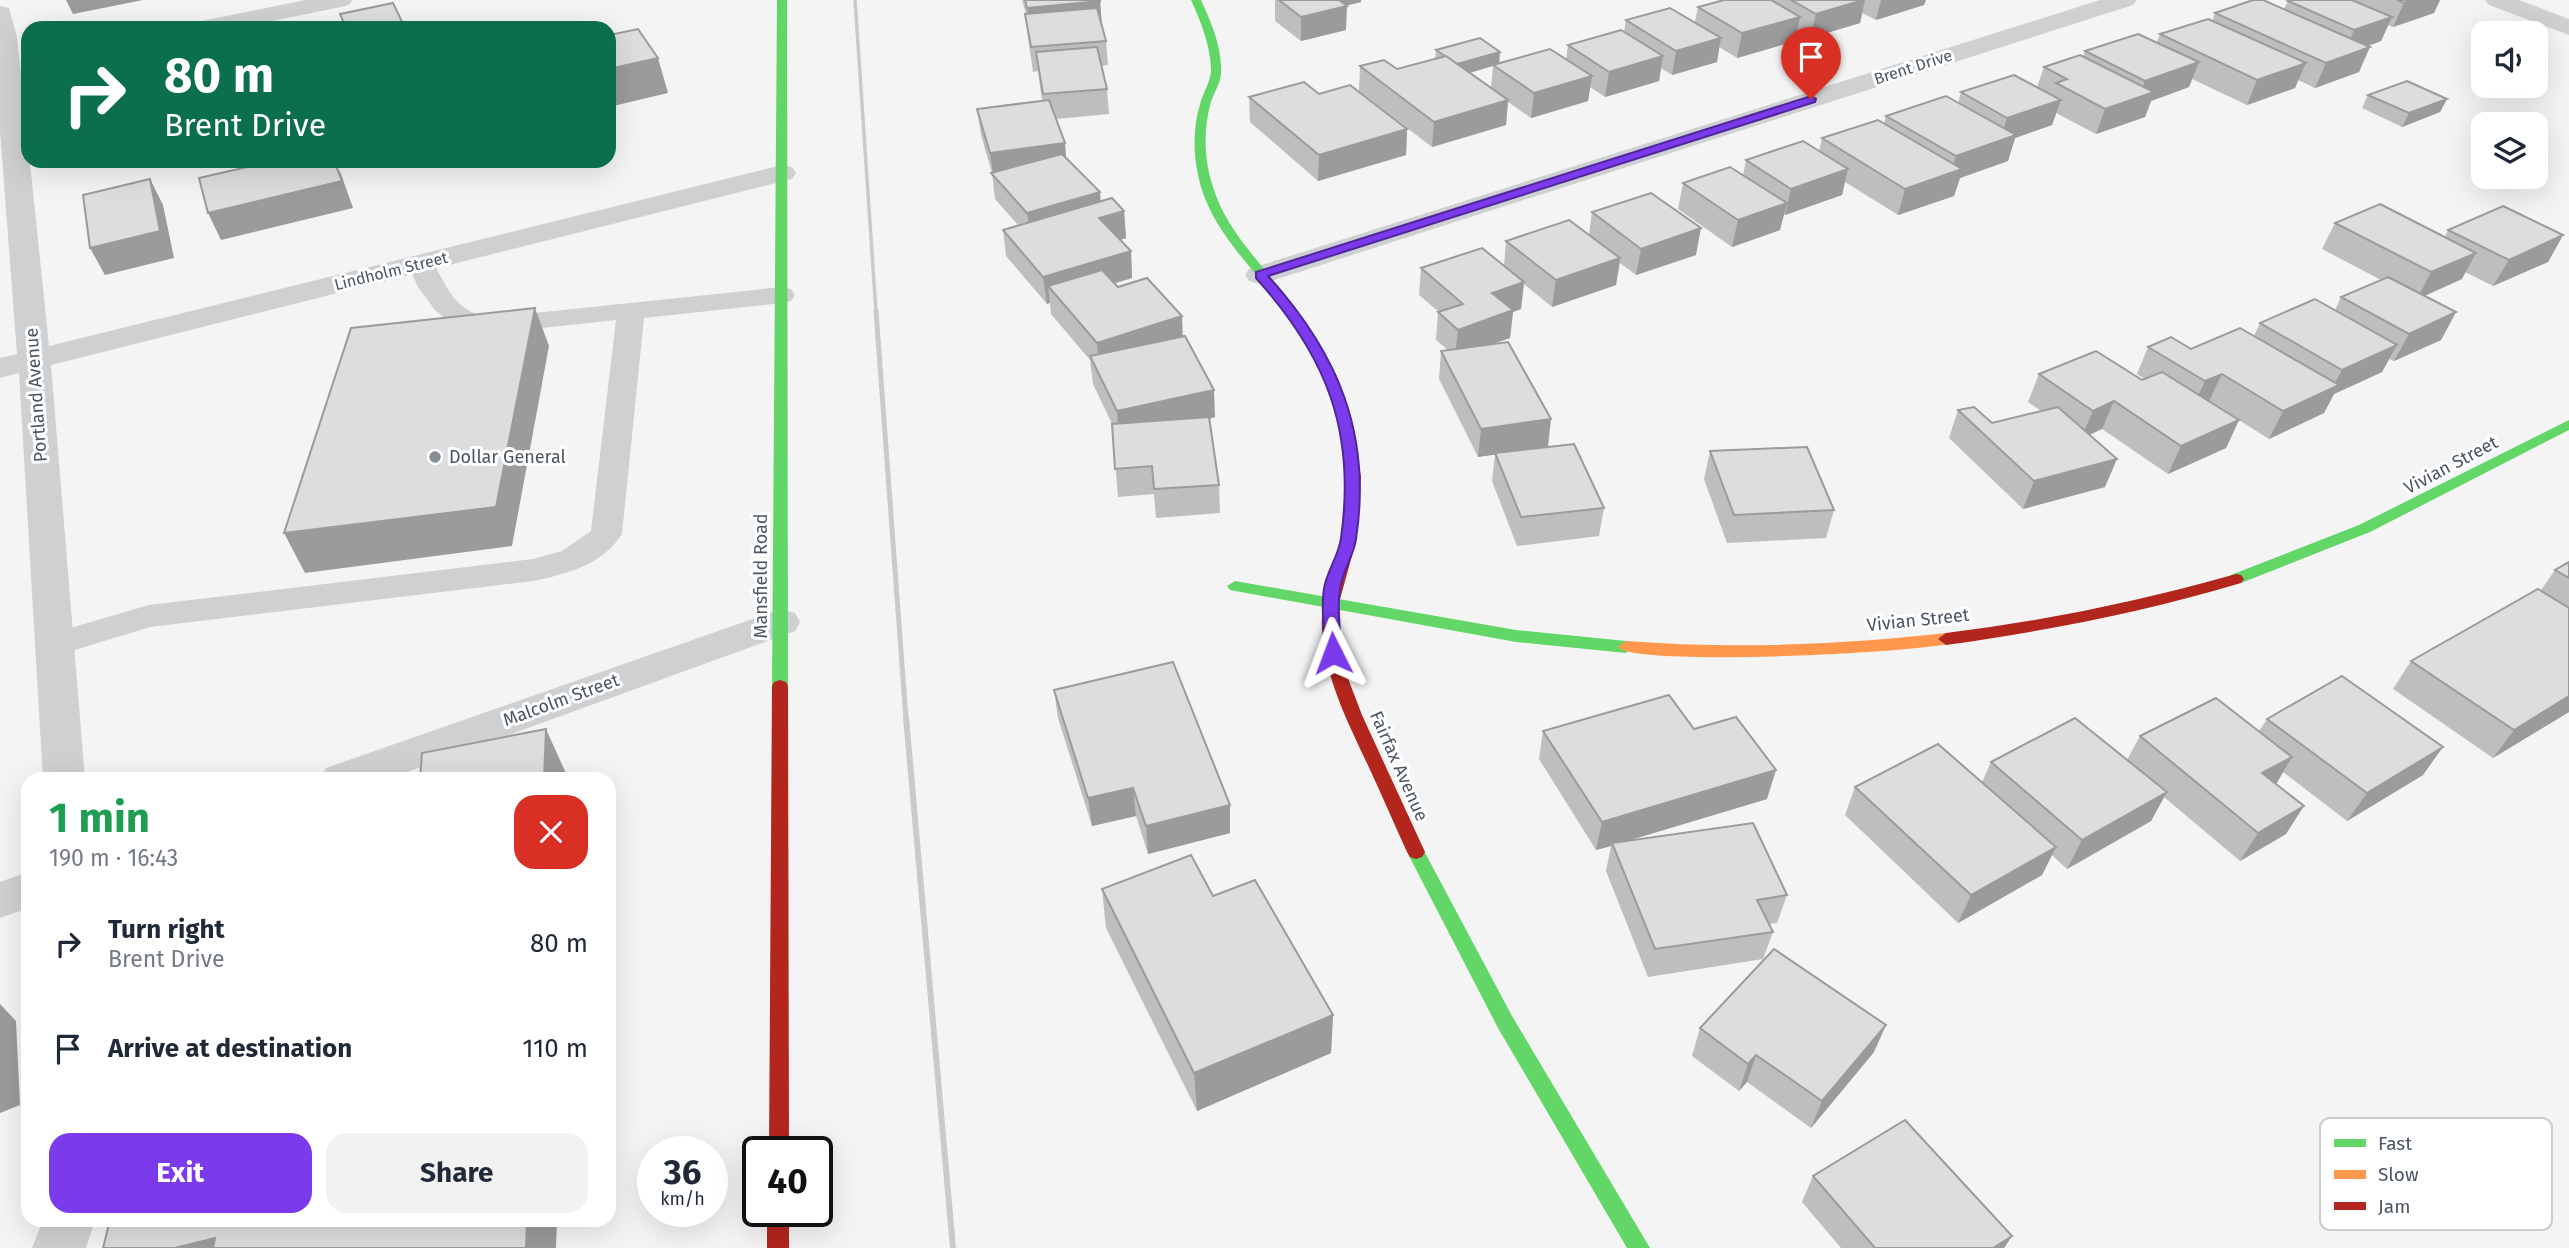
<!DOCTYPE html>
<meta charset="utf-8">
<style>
body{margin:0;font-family:"Fira Sans",sans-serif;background:#f2f2f3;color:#1f2937;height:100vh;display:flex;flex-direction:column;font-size:26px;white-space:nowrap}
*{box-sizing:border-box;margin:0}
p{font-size:23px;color:#747a83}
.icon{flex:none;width:38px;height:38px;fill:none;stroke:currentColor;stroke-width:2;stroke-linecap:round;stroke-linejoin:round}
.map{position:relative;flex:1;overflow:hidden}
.panel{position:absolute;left:21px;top:772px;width:595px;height:455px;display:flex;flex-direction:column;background:#fff;border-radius:21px;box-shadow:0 7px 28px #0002}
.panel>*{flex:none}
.top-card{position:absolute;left:21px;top:21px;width:595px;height:147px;border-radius:21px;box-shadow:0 7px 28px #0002;background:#0b6e4f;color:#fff;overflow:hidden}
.controls{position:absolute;left:2471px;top:21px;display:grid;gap:14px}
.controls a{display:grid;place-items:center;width:77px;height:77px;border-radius:14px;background:#fff;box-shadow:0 7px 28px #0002;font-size:35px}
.speed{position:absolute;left:637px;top:1136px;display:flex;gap:14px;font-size:35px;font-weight:700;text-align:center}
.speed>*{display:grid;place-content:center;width:91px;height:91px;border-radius:50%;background:#fff;box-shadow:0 7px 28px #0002;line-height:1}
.speed small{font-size:18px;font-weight:400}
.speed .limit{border:4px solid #111;border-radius:10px;background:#fff;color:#111}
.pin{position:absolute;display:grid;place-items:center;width:60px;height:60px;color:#fff;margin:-72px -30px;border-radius:50% 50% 50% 0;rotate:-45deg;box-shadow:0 0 7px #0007}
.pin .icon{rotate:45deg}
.me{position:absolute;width:77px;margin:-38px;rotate:357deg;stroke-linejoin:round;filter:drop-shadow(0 0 5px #0008)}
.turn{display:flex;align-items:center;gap:24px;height:147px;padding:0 28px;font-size:32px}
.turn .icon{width:91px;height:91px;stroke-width:2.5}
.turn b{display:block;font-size:49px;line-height:60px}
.round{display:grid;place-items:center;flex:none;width:74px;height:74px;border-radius:21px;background:#f2f2f3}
.headline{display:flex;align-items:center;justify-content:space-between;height:119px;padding:0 28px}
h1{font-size:42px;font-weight:700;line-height:52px;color:#1e9e55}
.button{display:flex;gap:14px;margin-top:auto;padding:14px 28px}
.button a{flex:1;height:80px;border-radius:21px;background:#7c3aed;color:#fff;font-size:28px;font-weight:700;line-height:80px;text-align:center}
.button a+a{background:#f2f2f3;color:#1f2937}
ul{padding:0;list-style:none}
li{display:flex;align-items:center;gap:21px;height:105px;padding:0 28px}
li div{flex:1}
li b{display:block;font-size:26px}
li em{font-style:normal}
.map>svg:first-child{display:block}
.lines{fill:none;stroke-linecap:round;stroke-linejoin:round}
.lane{fill:#ced0d2;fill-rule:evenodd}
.street{fill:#ced0d2;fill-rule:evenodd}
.fast{fill:#63d668;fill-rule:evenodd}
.slow{fill:#ff974d;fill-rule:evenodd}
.jam{fill:#b3261e;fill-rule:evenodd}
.rail-far2{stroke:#c9cacc;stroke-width:3.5}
.rail-far1{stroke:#c9cacc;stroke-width:5}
.rail{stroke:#c9cacc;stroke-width:6}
.wall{fill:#bebebf;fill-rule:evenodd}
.shaded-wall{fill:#9b9b9b}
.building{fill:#ddddde;stroke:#9b9b9b;stroke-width:2}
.route{fill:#7c3aed;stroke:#51269a;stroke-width:2}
.poi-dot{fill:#868d94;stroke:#fff;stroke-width:2.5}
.labels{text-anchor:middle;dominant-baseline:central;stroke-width:6;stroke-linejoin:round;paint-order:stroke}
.far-street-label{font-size:16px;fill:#4a5661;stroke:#fff}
.street-label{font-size:18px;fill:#4a5661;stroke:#fff}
.poi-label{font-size:18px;fill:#4a5661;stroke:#fff;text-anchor:start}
.key{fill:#fff;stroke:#c9ccd0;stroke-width:2}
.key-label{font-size:19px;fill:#4a5661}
</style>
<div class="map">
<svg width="2569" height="1248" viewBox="0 0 2569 1248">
<rect width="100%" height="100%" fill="#f4f4f4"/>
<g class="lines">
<!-- lane -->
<path class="lane" d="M420,255L429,257C449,286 449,307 487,318L782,287L791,289L795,295L791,301L782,303L644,318L622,534C602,565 567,574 533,581L150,627L55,656L43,652L38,644L43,636L149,605L533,559L562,551L591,531L616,320L486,334L476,332L451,323L435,310L418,287L407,263L411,257Z"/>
<!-- street -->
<g class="street">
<path d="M305,0H353L349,5L341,7L238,28H190L193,23L202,21Z"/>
<path d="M2100,0H2137L2133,5L1271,281L1260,284L1249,281L1245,275L1249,269Z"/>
<path d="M2485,0H2519L2569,19V35L2489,5Z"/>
<path d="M0,6L9,8L17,37L49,346L782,165L792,167L796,173L792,179L51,365L85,779H43L19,373L0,378V358L17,354L0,131Z"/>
<path d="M781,609L795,613L800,622L795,631L388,779H320L326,768Z"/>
<path d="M28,872V908L0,918V882Z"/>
<path d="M43,1220H95L86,1248H32Z"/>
</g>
<!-- fast -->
<g class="fast">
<path d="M777,0H787L788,686L786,690H774L772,686Z"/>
<path d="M1191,0H1201C1211,22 1222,47 1221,72C1221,83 1214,92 1211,102C1203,129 1204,160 1213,187C1226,230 1260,262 1287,297C1306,321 1321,347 1336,374L1334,377H1324C1310,354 1299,330 1283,308C1252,266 1209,229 1198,175C1193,151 1193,125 1201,101C1204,91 1210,82 1211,71C1211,47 1201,22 1191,0Z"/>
<path d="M2569,420V430L2370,532L2241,583H2231L2228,579L2231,575L2359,525Z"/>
<path d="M1235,581L1516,630L1626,641L1634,647L1626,653L1516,642L1230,590L1227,586Z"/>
<path d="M1416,845L1422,847L1512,1016L1650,1248H1627L1498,1028L1407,852L1410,847Z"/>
</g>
<!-- slow -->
<path class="slow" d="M1946,633L1952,635L1954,639L1952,643C1916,653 1633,667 1618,647L1626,641C1733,649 1839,645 1946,633Z"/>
<!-- jam -->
<g class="jam">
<path d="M1329,370L1336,374L1350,414L1361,477L1356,541L1339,603L1340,647L1349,681L1362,715L1425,852L1422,857L1416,859L1410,857L1407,852C1395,826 1384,800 1372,774C1351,728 1325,681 1322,629C1320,597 1335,571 1342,541C1354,484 1343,427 1322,374Z"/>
<path d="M2236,574L2241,575L2244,579L2241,583C2144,612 2046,631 1946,645L1938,639L1946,633C2045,621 2140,601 2236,574Z"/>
<path d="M780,680L786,682L788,686L789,1152H769L772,686L774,682Z"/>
<rect x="767" y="1211" width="22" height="37"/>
</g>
<!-- rail-far2 -->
<path class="rail-far2" d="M855,0L876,312"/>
<!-- rail-far1 -->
<path class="rail-far1" d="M876,311L906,719"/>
<!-- rail -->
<path class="rail" d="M906,717L953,1248"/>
</g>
<!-- wall -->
<g class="wall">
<path d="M1022,0H1100L1102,26L1106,41L1108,65L1102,66L1107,89L1109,114L1056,119L1066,158L1101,202L1124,211L1126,238L1120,240L1131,251L1132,278L1114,283L1118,287L1183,337L1215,417L1210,419L1219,485L1220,513L1156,518L1154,494L1118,497L1112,424L1093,384L1090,360L1051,314L1050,303L1047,304L1006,256L1003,230L1018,225L995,199L992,173L981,135L977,109L1042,101L1038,71L1033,72L1028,38L1026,14Z"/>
<path d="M1275,0H1361V2L1346,5V30L1301,41L1275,21Z"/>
<path d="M1724,0H1926L1924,5L1876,20L1862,13L1860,23L1810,38L1797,31L1795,41L1737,58L1719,47L1717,62L1672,75L1661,68L1659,81L1605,97L1590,87L1588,101L1531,118L1508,102L1506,125L1432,147L1359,91L1360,66L1397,69L1435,59L1436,50L1500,52L1499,63L1566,59L1568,45L1624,32L1626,20L1695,22L1698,7ZM1493,66L1491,88L1470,73Z"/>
<path d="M2292,0H2440L2434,13L2393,27L2388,25L2381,41L2368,46L2359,72L2315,88L2298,80L2295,88L2247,105L2192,79L2189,87L2151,101L2145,117L2096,134L2056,113L2052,125L2015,138L2008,161L1960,178L1954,196L1898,215L1845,182L1842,195L1785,215L1784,214L1780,230L1732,247L1678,209L1683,183L1743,175L1746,160L1819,151L1822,138L1884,124L1886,116L1958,103L1961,92L2037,87L2044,67L2083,57L2085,51L2157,42L2160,34L2212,21L2215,13L2284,9L2288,1Z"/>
<path d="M1319,94L1407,129L1406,155L1318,181L1250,122L1249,97Z"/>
<path d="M2368,95L2447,99L2440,112L2402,127L2362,108Z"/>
<path d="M1592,212L1696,255L1636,275L1620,263L1616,285L1552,307L1524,284L1521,309L1513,312L1510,338L1492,344L1548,447L1532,449L1604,508L1599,536L1517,546L1492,481L1495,454L1478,457L1439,379L1441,351L1448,350L1436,340L1438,312H1439L1419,295L1421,268L1504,266L1506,241L1589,235Z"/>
<path d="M2335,223L2445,237L2448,230L2563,235L2548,262L2493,286L2465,272L2462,279L2425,296L2456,312L2441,340L2394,361L2389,359L2382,372L2334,394L2324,413L2269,439L2239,420L2226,448L2168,474L2102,429L2090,435L2105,487L2023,509L1949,438L1958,410L1992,423L2041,411L2028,402L2039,374L2142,380L2145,379L2137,374L2148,347L2191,349L2254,336L2260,323L2335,310L2341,297L2381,280L2322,249Z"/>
<path d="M1710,451L1834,510L1826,538L1727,543L1704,479Z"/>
<path d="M2569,562V712L2493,758L2393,689L2411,661L2541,590L2555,570Z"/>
<path d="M1054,690L1230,805V833L1148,854L1136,816L1092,826L1058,718Z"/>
<path d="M2267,719L2423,775L2347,821L2283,772L2276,784L2286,834L2240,861L2164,797L2151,821L2067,869L2052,855L2042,875L1958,923L1845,815L1855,787L1982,782L1991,762L2127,760L2140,736L2259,731Z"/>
<path d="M1694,729L1767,799L1631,840L1787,895L1777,923L1769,924L1773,932L1763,959L1648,977L1606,871L1611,846L1596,850L1539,759L1543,731Z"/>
<path d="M1102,889L1213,896L1333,1015L1331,1053L1197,1111L1106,928Z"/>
<path d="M1700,1028L1874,1052L1811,1128L1747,1082L1739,1091L1692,1056Z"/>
<path d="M1813,1176L2012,1236L2004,1248H1841L1802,1202Z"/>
</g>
<!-- shaded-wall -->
<g class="shaded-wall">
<path d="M66,0H143L73,14Z"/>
<path d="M1321,0H1361V2L1321,12Z"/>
<path d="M1863,0H1865L1860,23L1810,38L1816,14Z"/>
<path d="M1881,0H1926L1924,5L1876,20Z"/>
<path d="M2413,0H2440L2434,13L2393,27L2404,3Z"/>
<path d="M1100,1L1102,26L1030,32L1027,8Z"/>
<path d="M1347,6L1346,30L1301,41V17Z"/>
<path d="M1800,17L1795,41L1737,58L1742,33Z"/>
<path d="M2392,17L2381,41L2343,55L2354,30Z"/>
<path d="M1721,38L1717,62L1672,75L1676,51Z"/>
<path d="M2370,47L2359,72L2315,88L2326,63Z"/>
<path d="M1500,52L1499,64L1455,77L1456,64Z"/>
<path d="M1663,56L1659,81L1605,97L1609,72Z"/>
<path d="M658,58L668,93L609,107V69Z"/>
<path d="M2199,62L2189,87L2151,101L2145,117L2096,134L2105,109L2139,97L2145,81Z"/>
<path d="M2306,63L2295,88L2247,105L2257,80Z"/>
<path d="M1592,76L1588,101L1531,118L1534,93Z"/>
<path d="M2447,99L2440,112L2402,127L2409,113Z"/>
<path d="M1508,100L1506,125L1432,147L1434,122Z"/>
<path d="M2061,100L2052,125L2015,138L2008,161L1960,178L1954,196L1898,215L1905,189L1950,174L1956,156L2000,141L2007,118Z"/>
<path d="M1407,129L1406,155L1318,181L1319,155Z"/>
<path d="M1065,143L1067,169L993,175L990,153Z"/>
<path d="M334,161L341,174L353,208L221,240L208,213Z"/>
<path d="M1848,169L1842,195L1785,215L1791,189Z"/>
<path d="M150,179L163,205L174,258L105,275L90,248Z"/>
<path d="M1100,192L1102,218L1124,211L1126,238L1102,245L1031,239L1027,213Z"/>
<path d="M1787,203L1780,230L1732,247L1738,220Z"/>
<path d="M1701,228L1696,255L1636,275L1641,249Z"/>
<path d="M2563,235L2548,262L2493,286L2509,260Z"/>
<path d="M1131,251L1132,278L1060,300L1048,286L1050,303L1047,304L1043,277Z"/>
<path d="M2476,253L2462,279L2417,299L2431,272Z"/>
<path d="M1620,258L1616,285L1552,307L1556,280Z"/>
<path d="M1524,282L1521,309L1513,312L1510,338L1455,357L1458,330L1492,293Z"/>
<path d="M535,308L549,346L512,546L305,573L284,533Z"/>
<path d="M2456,312L2441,340L2394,361L2409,334Z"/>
<path d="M1182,316L1183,343L1099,370L1097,343Z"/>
<path d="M2397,345L2382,372L2334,394L2324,413L2269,439L2283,411L2332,388L2342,370Z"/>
<path d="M2222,374L2209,401L2192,409L2205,381Z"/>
<path d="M1214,390L1215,417L1119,439L1117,411Z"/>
<path d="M2114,401L2102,429L2081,438L2093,411Z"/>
<path d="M1551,419L1548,447L1478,457L1481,429Z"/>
<path d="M2239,420L2226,448L2168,474L2181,446Z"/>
<path d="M2117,459L2105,487L2023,509L2034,481Z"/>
<path d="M2569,696V712L2493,758L2514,730Z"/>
<path d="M546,729L568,778V779H544Z"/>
<path d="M2443,747L2423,775L2347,821L2367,793Z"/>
<path d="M2292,757L2275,786L2262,773Z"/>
<path d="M1776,770L1767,799L1613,845L1612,843L1611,846L1596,850L1602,822Z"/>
<path d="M1133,788L1136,816L1092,826L1088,798Z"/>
<path d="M2167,792L2151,821L2067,869L2082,840Z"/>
<path d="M1230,805V833L1148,854L1146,826Z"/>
<path d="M2304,806L2286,834L2240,861L2258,833Z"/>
<path d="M2056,847L2042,875L1958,923L1971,895Z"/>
<path d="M0,1004L16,1021L20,1105L0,1113Z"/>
<path d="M1333,1015L1331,1053L1197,1111L1194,1073Z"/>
<path d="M1886,1025L1874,1052L1811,1128L1822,1101Z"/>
<path d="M1756,1055L1747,1082L1739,1091L1748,1064Z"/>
<path d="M527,1220H557L556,1248H526Z"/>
<path d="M2012,1236L2004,1248H1993Z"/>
<path d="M215,1238L224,1248H175Z"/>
</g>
<!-- building -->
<g class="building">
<path d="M1025,0H1100V1L1027,8Z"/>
<path d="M1279,0H1339L1347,6L1301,17Z"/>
<path d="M1724,0H1771L1800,17L1742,33L1698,7Z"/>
<path d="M1791,0H1863L1816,14Z"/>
<path d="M2253,0H2263L2370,47L2326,63L2215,13Z"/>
<path d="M2292,0H2352L2392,17L2354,30L2288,1Z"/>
<path d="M2397,0H2413L2404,3Z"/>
<path d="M393,3L405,28H346L340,14Z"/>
<path d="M1097,8L1106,41L1031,47L1025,14Z"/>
<path d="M1670,8L1721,38L1676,51L1626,20Z"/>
<path d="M2208,19L2306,63L2257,80L2160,34Z"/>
<path d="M638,29L658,58L609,69V35Z"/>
<path d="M1621,30L1663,56L1609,72L1568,45Z"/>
<path d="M2138,34L2199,62L2145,81L2085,51Z"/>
<path d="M1480,38L1500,52L1457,64L1436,50Z"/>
<path d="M1097,47L1107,89L1043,94L1036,52Z"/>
<path d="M1550,49L1592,76L1534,93L1493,65Z"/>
<path d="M2080,55L2154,92L2105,109L2056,83L2067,79L2044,67Z"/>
<path d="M1446,56L1508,100L1434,122L1360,66L1384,60L1397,69Z"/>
<path d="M2014,75L2061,100L2007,118L1961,92Z"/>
<path d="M2407,81L2447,99L2409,113L2368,95Z"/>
<path d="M1304,82L1319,94L1350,85L1407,129L1319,155L1249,97Z"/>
<path d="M1946,96L2016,135L1956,156L1886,116Z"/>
<path d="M1049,100L1065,143L990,153L977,109Z"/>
<path d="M1878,120L1962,169L1905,189L1822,138Z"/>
<path d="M1803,141L1848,169L1791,189L1746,160Z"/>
<path d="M1062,154L1100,192L1027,213L991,173Z"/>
<path d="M274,161H334L342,181L208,213L199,178Z"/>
<path d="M1730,167L1787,203L1738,220L1683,183Z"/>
<path d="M150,179L160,231L90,248L83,195Z"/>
<path d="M1651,193L1701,228L1641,249L1592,212Z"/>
<path d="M1112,198L1124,211L1099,218L1131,251L1043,277L1003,230Z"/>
<path d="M2380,204L2476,253L2431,272L2335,223Z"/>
<path d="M2503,206L2563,235L2509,260L2448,230Z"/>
<path d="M1569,220L1620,258L1556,280L1506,241Z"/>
<path d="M1482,248L1524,282L1492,293L1513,310L1458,330L1438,312L1463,304L1421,268Z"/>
<path d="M1102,270L1118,287L1147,278L1182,316L1097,343L1048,286Z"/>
<path d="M2388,277L2456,312L2409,334L2341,297Z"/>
<path d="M2315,299L2397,345L2342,370L2260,323Z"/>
<path d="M535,308L496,507L284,533L351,328Z"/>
<path d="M2240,328L2339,385L2283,411L2222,374L2205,381L2148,347L2171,337L2191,349Z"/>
<path d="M1185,336L1214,390L1117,411L1090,356Z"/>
<path d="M1508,342L1551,419L1481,429L1441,351Z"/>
<path d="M2096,351L2142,380L2162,372L2239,420L2181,446L2114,401L2093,411L2039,374Z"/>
<path d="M1974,407L1992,423L2058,407L2117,459L2034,481L1958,410Z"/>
<path d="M1209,417L1219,485L1154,489L1152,466L1115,469L1112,424Z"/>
<path d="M1574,444L1604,508L1521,517L1495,453Z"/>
<path d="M1807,447L1834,510L1734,515L1710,451Z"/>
<path d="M2569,562V578L2555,570Z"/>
<path d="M2538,589L2569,608V696L2514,730L2411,661Z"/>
<path d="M1173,662L1230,805L1146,826L1133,788L1088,798L1054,690Z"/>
<path d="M2342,676L2443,747L2367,793L2267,719Z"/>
<path d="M1669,695L1694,729L1736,717L1776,770L1602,822L1543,731Z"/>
<path d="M2216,698L2292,757L2262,773L2304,806L2258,833L2140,736Z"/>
<path d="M2075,718L2167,792L2082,840L1991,762Z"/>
<path d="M546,729L544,779H420L422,753Z"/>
<path d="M1938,744L2056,847L1971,895L1855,787Z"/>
<path d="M1753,823L1787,895L1757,900L1773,932L1655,949L1612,843Z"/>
<path d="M1191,855L1213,896L1255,880L1333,1015L1194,1073L1102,889Z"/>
<path d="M1774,949L1886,1025L1822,1101L1756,1055L1748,1064L1700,1028Z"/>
<path d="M1905,1120L2012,1236L1993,1248H1875L1813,1176Z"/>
<path d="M110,1220H527L526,1248H213L215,1238L175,1248H103Z"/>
</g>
<!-- route -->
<path class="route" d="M1811,96L1816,99L1815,102L1268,276C1338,353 1372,434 1356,539C1354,554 1344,569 1341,584C1336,605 1341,632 1341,653L1339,658H1327L1325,653C1325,632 1320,604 1325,584C1329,568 1339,554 1341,538C1356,431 1327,357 1256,278V272Z"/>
<!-- markers -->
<circle class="poi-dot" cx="435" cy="457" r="7"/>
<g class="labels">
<!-- far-street labels -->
<g class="far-street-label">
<text transform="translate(1913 67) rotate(-18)">Brent Drive</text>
<text transform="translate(391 271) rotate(-14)">Lindholm Street</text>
</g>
<!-- street labels -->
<g class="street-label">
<text transform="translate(36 395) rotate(-94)">Portland Avenue</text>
<text transform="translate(2451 465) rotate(-28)">Vivian Street</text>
<text transform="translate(761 576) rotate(-90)">Mansfield Road</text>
<text transform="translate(1918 620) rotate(-6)">Vivian Street</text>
<text transform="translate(561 700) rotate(-20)">Malcolm Street</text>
<text transform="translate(1399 766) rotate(66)">Fairfax Avenue</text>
</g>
<!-- poi labels -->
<g class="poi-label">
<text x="449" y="457">Dollar General</text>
</g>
</g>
<!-- legend -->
<rect x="2320" y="1118" width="232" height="112" rx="10" class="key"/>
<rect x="2334" y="1139" width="32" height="8" fill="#63d668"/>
<rect x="2334" y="1170" width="32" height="9" fill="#ff974d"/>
<rect x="2334" y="1202" width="32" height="8" fill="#b3261e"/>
<g class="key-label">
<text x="2378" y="1150">Fast</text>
<text x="2378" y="1181">Slow</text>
<text x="2378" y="1213">Jam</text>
</g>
</svg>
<div class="controls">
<a><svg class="icon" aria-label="sound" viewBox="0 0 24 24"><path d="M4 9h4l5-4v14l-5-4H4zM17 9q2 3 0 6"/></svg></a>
<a><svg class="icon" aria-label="layers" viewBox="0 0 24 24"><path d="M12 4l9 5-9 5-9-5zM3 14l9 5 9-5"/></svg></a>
</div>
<div class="speed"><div>36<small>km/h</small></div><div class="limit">40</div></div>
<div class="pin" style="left:1811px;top:99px;background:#d93025"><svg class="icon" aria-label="arrive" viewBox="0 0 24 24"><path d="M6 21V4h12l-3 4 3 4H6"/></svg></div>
<svg class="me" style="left:1333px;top:653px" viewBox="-20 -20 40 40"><path d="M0-17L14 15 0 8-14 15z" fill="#7c3aed" stroke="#fff" stroke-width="4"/></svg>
<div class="top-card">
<div class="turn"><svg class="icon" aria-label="right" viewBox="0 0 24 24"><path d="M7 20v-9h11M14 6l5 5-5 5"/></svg><div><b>80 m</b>Brent Drive</div></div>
</div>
<section class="panel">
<div class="headline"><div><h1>1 min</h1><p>190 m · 16:43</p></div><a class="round" style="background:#d93025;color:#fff"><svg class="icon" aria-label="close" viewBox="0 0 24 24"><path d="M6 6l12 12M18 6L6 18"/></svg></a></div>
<ul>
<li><svg class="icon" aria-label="right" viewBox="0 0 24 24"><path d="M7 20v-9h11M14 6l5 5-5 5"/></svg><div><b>Turn right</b><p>Brent Drive</p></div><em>80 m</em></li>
<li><svg class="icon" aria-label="arrive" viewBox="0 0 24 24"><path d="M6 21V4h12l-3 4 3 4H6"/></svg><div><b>Arrive at destination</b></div><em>110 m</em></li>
</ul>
<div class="button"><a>Exit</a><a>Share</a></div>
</section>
</div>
